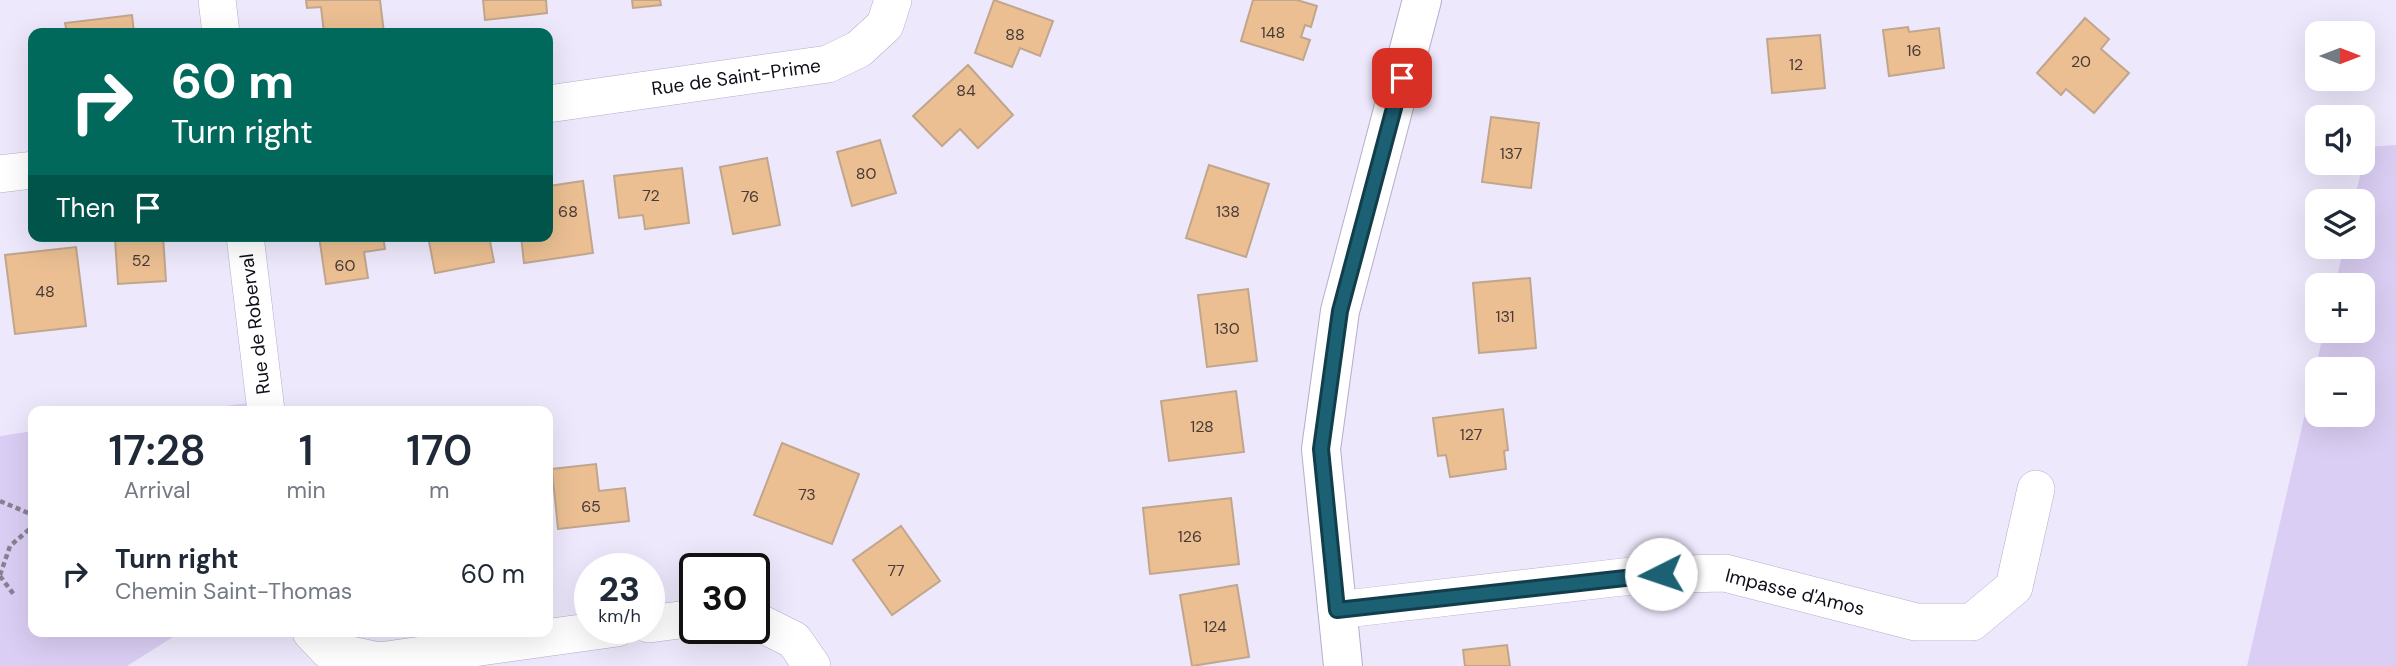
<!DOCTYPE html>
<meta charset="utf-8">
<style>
body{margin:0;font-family:"DM Sans",sans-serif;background:#f2f2f3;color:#1f2937;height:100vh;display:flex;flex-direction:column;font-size:26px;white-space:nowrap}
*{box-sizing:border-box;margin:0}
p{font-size:23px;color:#747a83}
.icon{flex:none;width:38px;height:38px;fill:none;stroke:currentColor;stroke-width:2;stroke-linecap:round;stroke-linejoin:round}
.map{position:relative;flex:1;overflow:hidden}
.details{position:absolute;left:28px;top:406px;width:525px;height:231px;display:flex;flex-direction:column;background:#fff;border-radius:14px;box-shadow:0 7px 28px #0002}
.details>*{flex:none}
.guide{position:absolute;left:28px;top:28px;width:525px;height:214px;border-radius:14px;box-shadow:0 7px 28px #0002;background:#00695c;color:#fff;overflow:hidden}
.needle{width:46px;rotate:90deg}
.buttons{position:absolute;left:2305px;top:21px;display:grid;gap:14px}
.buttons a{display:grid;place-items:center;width:70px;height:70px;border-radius:14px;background:#fff;box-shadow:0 7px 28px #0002;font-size:35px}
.speed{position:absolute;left:574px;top:553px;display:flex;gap:14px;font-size:35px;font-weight:700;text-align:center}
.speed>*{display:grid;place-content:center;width:91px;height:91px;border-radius:50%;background:#fff;box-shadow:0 7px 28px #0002;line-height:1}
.speed small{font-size:18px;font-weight:400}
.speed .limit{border:4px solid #111;border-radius:10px;background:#fff;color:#111}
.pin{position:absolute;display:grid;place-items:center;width:60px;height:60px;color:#fff;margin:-30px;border-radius:14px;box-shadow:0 4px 10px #0006}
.me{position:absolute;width:77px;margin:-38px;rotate:266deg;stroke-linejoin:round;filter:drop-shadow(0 0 5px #0008)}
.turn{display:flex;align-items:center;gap:24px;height:147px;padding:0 28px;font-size:32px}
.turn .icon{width:91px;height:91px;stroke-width:2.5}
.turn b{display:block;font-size:49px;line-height:60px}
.then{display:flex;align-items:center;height:66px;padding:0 28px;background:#0003;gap:14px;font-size:26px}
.eta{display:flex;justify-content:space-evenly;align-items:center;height:119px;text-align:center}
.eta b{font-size:42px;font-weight:600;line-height:49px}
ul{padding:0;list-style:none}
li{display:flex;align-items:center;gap:21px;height:98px;padding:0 28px}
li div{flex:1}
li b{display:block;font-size:26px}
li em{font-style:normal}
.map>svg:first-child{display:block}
.green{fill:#dbcef4;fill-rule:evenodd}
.building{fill:#ebbf92;stroke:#c0a68d;stroke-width:2}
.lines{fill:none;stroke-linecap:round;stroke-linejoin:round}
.minor-casing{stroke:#b6accc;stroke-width:38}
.tertiary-casing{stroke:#b6accc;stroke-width:40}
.path{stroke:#878292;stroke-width:4.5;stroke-dasharray:5 3.5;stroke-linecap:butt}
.minor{stroke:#fff;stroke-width:37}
.tertiary{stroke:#fff;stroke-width:38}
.route-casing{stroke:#123e4b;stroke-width:18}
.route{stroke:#1c6073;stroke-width:12}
.labels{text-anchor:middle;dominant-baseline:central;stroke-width:5;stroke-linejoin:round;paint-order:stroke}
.number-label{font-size:16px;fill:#483a37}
.street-label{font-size:19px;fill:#120e19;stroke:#fff}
</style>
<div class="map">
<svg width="2396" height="666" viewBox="0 0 2396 666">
<rect width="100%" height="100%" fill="#eee8fc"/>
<!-- green -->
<g class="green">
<path d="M2396,145V666H2247L2324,331H2362V285H2335L2344,247H2362V201H2354L2367,147ZM2317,369H2362V415H2317Z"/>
<path d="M248,403L249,411H188Z"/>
<path d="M33,431V632H181L127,666H0V436Z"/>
</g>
<!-- building -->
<g class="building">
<path d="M306,0H380L384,33H324L321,7L307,8Z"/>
<path d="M483,0H546L547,13L485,20Z"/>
<path d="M632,0H660L661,5L633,8Z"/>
<path d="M994,0L1053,21L1040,56L1020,48L1012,67L975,53Z"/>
<path d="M1253,0H1297L1317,6L1311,27L1305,25L1301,37L1310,40L1303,60L1241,41Z"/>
<path d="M132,15L134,33H67L65,23Z"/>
<path d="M2085,18L2109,39L2101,49L2129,73L2094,113L2066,89L2061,95L2037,73Z"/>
<path d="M1908,27L1909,32L1939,28L1944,68L1889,76L1883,30Z"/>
<path d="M1820,35L1825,88L1772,93L1767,39Z"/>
<path d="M968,65L1013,115L978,148L960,129L942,146L913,116Z"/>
<path d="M1491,117L1539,123L1531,188L1482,182Z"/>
<path d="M880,140L896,193L852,206L837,152Z"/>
<path d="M767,158L780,225L733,234L720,167Z"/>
<path d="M1209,165L1269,184L1246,257L1186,238Z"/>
<path d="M682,168L689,223L645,229L643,215L619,218L614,176Z"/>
<path d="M583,181L593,253L524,263L521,236H548V186Z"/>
<path d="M163,236L166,281L118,284L115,239Z"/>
<path d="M319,236H383L385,249L364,252L368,278L326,284Z"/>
<path d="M428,236H489L494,262L435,273Z"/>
<path d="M76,247L86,326L15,334L5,255Z"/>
<path d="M1530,278L1536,348L1479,353L1473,283Z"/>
<path d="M1248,289L1257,361L1207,367L1198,295Z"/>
<path d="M1236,391L1244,452L1169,461L1161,401Z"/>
<path d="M1503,409L1508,450L1504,451L1506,469L1450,477L1446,455L1438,456L1433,418Z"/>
<path d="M782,443L859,474L832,544L754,515Z"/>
<path d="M596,464L599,491L625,488L629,521L558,529L552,469Z"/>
<path d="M1231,498L1239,564L1150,574L1143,508Z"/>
<path d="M901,526L940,581L892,615L853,560Z"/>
<path d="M1237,585L1249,657L1192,666L1180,595Z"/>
<path d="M1507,645L1510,666H1465L1463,650Z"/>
</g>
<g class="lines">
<defs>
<g id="minor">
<path d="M217,0L221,33"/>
<path d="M548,104L828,64L859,49L885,25L893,0"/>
<path d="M0,174L33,170"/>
<path d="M245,236L266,411"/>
<path d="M1337,610L1640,575L1725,573L1916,622H1972L2014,587L2036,489"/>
<path d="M754,620L794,640L812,666"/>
<path d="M649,624L695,618"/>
<path d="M311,632L328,650L379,661L617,628"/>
</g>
<path id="tertiary" d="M1343,666L1321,449L1340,311L1422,0"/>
</defs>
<!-- minor casing -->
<use href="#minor" class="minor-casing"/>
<!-- tertiary casing -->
<use href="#tertiary" class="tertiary-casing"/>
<!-- path -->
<g class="path">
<path d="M0,501L33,515"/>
<path d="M0,575L10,546L33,526"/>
<path d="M0,576L15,596"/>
</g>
<!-- minor -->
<use href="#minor" class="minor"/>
<!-- tertiary -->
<use href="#tertiary" class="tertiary"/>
</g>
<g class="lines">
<defs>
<path id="route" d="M1402,78L1340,311L1321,449L1337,610L1661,574"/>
</defs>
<!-- route casing -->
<use href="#route" class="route-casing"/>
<!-- route -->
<use href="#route" class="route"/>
</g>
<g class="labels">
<!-- number labels -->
<g class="number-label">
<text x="1273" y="32">148</text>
<text x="1015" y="34">88</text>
<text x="1914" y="50">16</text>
<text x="2081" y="61">20</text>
<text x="1796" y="64">12</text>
<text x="966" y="90">84</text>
<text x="1511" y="153">137</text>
<text x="866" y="173">80</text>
<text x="651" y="195">72</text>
<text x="750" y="196">76</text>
<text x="568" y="211">68</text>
<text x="1228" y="211">138</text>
<text x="141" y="260">52</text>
<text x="345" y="265">60</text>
<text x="45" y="291">48</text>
<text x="1505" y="316">131</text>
<text x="1227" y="328">130</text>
<text x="1202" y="426">128</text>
<text x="1471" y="434">127</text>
<text x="807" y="494">73</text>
<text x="591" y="506">65</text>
<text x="1190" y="536">126</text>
<text x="896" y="570">77</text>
<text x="1215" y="626">124</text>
</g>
<!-- street labels -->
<g class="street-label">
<text transform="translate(736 77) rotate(-8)">Rue de Saint-Prime</text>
<text transform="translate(255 324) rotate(-97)">Rue de Roberval</text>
<text transform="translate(1795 592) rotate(14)">Impasse d'Amos</text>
</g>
</g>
</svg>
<div class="buttons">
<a><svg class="needle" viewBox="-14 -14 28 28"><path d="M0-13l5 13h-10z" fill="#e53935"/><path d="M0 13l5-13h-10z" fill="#747a83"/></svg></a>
<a><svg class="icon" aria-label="sound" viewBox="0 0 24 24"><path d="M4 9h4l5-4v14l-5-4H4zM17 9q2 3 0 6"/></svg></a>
<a><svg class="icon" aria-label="layers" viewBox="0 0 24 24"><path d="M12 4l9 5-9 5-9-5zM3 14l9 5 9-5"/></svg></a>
<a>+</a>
<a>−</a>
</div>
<div class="speed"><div>23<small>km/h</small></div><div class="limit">30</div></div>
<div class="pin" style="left:1402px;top:78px;background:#d93025"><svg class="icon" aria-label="arrive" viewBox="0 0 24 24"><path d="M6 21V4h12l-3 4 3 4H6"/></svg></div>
<svg class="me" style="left:1661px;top:574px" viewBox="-20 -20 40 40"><circle r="19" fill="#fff"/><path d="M0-13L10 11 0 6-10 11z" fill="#1c6073"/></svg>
<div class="guide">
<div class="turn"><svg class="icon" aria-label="right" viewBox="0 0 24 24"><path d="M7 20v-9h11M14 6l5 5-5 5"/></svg><div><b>60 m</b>Turn right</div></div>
<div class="then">Then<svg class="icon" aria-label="arrive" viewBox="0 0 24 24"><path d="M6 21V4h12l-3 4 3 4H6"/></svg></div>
</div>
<section class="details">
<div class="eta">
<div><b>17:28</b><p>Arrival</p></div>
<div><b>1</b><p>min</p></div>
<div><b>170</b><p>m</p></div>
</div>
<ul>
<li><svg class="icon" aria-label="right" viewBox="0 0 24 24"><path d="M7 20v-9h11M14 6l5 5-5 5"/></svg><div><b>Turn right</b><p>Chemin Saint-Thomas</p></div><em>60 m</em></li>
</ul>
</section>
</div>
